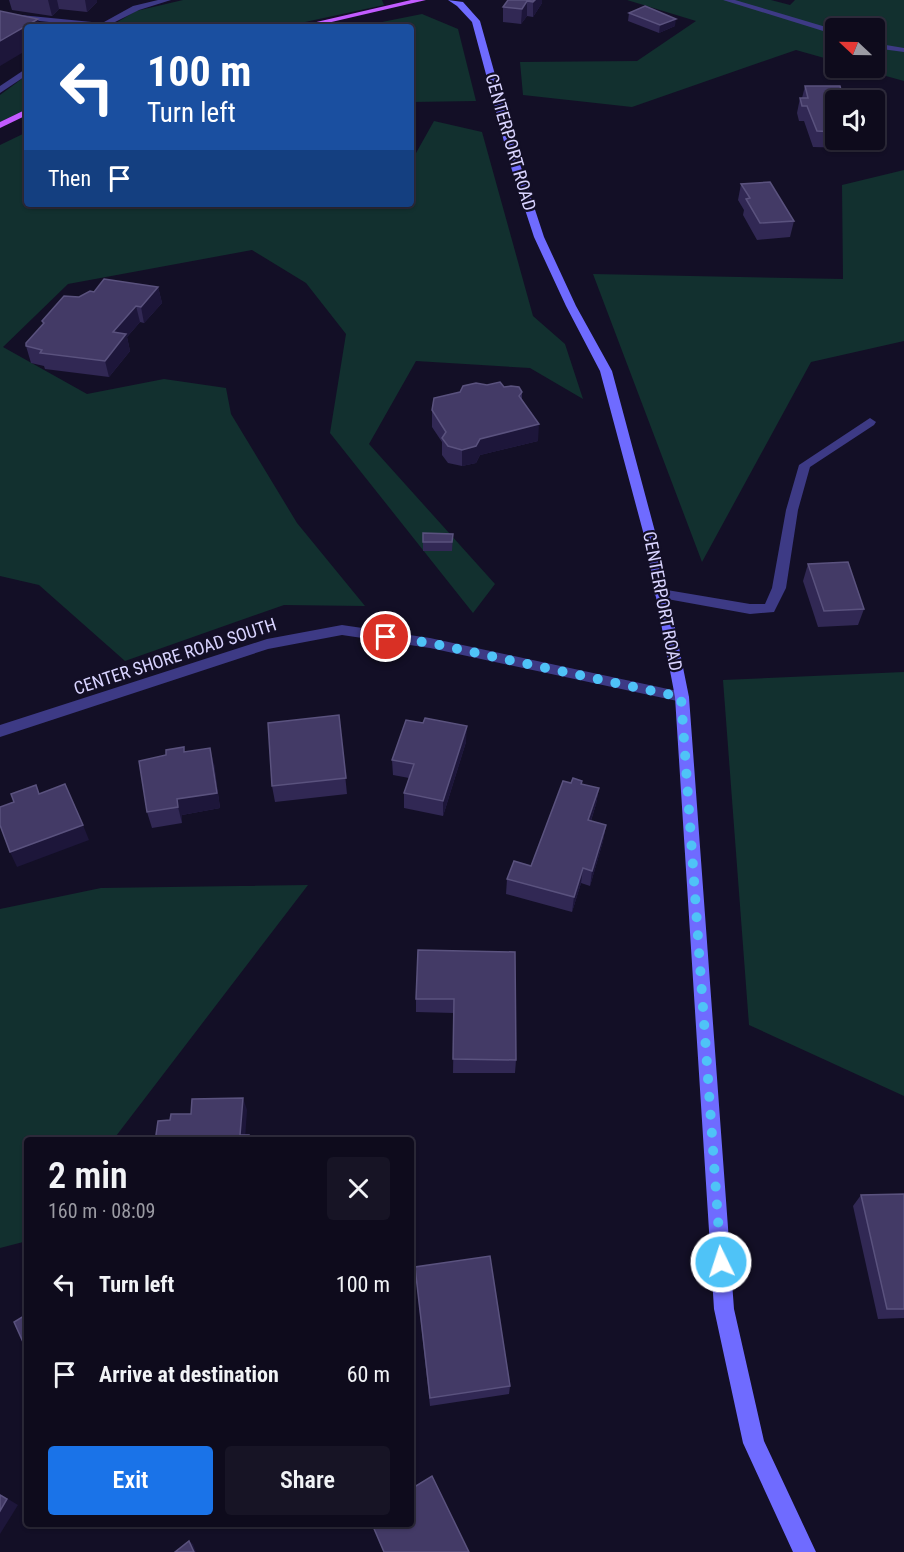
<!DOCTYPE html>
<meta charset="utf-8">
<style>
body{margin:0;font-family:"Roboto Condensed",sans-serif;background:#171425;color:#f1f3f6;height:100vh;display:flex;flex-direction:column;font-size:22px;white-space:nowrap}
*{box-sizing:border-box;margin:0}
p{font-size:20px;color:#9b9ba3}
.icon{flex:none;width:33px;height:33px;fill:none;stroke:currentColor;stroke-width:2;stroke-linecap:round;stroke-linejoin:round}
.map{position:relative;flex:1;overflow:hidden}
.sheet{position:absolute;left:24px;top:1137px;width:390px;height:390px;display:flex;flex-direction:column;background:#0e0b1c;border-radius:6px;box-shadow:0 2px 4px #0004,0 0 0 2px #2e2b3b}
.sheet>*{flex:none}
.hud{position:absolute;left:24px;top:24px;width:390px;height:183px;border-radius:6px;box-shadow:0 2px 4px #0004,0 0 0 2px #2e2b3b;background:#1a4fa0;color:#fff;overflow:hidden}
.needle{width:39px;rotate:292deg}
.buttons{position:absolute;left:825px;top:18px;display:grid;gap:12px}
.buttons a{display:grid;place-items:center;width:60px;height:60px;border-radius:6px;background:#0e0b1c;box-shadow:0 2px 4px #0004,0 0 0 2px #2e2b3b;font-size:30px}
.pin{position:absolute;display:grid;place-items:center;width:51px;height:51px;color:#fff;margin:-26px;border:3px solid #fff;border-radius:50%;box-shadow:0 2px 6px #0007}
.me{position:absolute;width:66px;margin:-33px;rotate:356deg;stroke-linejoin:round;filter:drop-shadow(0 0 4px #0008)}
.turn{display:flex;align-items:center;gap:21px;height:126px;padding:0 24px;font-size:27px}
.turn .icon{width:78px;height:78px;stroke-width:2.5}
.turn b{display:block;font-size:42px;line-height:51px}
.then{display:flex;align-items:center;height:57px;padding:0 24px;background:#0003;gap:12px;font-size:22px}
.round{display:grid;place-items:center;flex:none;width:63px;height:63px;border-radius:6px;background:#171425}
.head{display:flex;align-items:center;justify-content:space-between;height:102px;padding:0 24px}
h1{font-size:36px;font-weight:600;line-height:45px}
.button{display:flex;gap:12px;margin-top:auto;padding:12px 24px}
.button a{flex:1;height:69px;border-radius:6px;background:#1a73e8;color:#fff;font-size:24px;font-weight:600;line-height:69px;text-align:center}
.button a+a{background:#171425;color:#f1f3f6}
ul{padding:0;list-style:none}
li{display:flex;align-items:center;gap:18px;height:90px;padding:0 24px}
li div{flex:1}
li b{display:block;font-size:22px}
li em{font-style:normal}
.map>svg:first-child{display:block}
.green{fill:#12302f}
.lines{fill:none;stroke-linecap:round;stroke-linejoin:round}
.lane{fill:#3d3a85;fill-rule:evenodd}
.street{fill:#3d3a85;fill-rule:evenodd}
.secondary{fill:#6f6bff;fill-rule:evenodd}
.primary{fill:#c25bff;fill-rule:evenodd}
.wall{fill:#312854}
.shaded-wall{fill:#1d163a}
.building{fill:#433a66;stroke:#5a527e;stroke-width:1.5}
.route{stroke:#4fc3f7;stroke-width:10;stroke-dasharray:0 18}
.labels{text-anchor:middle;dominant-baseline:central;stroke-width:4.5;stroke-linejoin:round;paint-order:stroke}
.street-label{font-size:18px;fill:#d9d4ff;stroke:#130f26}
</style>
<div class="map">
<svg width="904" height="1552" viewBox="0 0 904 1552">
<rect width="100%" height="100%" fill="#130f26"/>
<!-- green -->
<g class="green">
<path d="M183,0H382L384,5L282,27H109L136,11Z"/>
<path d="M627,0H771L790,5L795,0H904V81L857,68H874V28H836L835,61L796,50L632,107L523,95L520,62L637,61L696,21Z"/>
<path d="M422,14L458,29L476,101L411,102V27H357Z"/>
<path d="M27,75V109L0,122V95Z"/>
<path d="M434,121L482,132L533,316L565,344L583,399L530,368L416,361L369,444L495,584L473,613L330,433L346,334L306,283L252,250L68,284L3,347L87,394L164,379L226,388L231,414L297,523L365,606L284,605L125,661L39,585L0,576V145L27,132V204H411V162Z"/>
<path d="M904,170V341L811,362L702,562L593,274L843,279L842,185Z"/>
<path d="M904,672V1096L749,1025L723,680Z"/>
<path d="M308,885L113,1140H27V1241L0,1248V909L101,888Z"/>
</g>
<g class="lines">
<!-- lane -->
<g class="lane">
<path d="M723,0H735L836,30V35Z"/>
<path d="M0,13L102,23L106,25L98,27L0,17Z"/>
<path d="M874,43L904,48V52L874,48Z"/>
<path d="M870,418L876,422L874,425L810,467L798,510L786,588L774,612L750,614L656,597L654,594L656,591L661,589L750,604H765L772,588L786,510L799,465Z"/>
</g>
<!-- street -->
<g class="street">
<path d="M158,0H171L139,10L105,27H95L133,6Z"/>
<path d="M27,68V75L0,93V86Z"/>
<path d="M342,625L430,638L682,692L689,697L682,702L430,648L342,635L268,649L0,737V725L267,639Z"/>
</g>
<!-- secondary -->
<path class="secondary" d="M448,0L463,2L480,21L520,164L544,237L576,306L612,371L657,539L689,697L734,1309L764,1441L816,1552H793L743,1443L714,1309L675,697L645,539L600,371L566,306L534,237L510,164L472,22L457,6Z"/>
<!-- primary -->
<g class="primary">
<path d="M411,0H426L310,27H295Z"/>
<path d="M27,109V115L0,128V122Z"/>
</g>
</g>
<!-- wall -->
<g class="wall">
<path d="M9,0H97V2L87,12L59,9L52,16L12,10Z"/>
<path d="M508,0H542V3L533,17L527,16L521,24L503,22V7Z"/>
<path d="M629,13L675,26L659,33L628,21Z"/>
<path d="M805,86L842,94L854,95V100H836V140H850L848,148L813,147L804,121H799L797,113L800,98H802Z"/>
<path d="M741,184L794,221L790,237L757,240L743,215L744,210L738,200Z"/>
<path d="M158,287L162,303L144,323L140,322L127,337L130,351L109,377L45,369L44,366L31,363L26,346L43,324L42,321L79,297L94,292Z"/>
<path d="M504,387L522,392V399L538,441L480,455L476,463L462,466L448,463L442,455V442L432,427V410Z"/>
<path d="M453,534L452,551H423V542Z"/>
<path d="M808,564L864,609L858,625L818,627L803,581Z"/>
<path d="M339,715L347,794L275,802L272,786Z"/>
<path d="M466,742L443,816L404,808V793L409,778L393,775L392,760Z"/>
<path d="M185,752L214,764L220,808L182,815V823L152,828L147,812Z"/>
<path d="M571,783L582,784L599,788L596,804L591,821L606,825L603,841L590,886L581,883L572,912L506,894L507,879L531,866Z"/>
<path d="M418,950L516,1060L515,1073H453L454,1013L416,1012V999Z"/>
<path d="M904,1194V1318L878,1319L853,1206L861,1195Z"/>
<path d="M416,1277L510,1386L509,1394L430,1406Z"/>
</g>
<!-- shaded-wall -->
<g class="shaded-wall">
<path d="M48,0H57L59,9L52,16Z"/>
<path d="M85,0H97V2L87,12Z"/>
<path d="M535,0H542V3L533,17V2Z"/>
<path d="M527,1V16L521,24L522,9Z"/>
<path d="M38,19L40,27H27V50L0,66V41Z"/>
<path d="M676,19L675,26L659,33L660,25Z"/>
<path d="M158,287L162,303L144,323L141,307Z"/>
<path d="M136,306L140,322L127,337L130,351L109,377L105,361L113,332Z"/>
<path d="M539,424L538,441L480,455L476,463L462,466V450L480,439Z"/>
<path d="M467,726L466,742L443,816V801Z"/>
<path d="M210,748L214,764L220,808L182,815V823L178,807L177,799Z"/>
<path d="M599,788L596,804L586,836L588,820Z"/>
<path d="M83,825L89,840L17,867L10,852Z"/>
<path d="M606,825L603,841L590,886L592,871Z"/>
<path d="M583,868L581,883L572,912L574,897Z"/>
<path d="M243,1098L247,1110L245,1140L240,1135Z"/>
<path d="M0,1494L18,1505L0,1534Z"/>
<path d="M189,1541L193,1544L196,1552H194Z"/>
</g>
<!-- building -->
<g class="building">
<path d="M508,0H535L533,2L527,1L522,9L503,7Z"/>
<path d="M645,6L676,19L660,25L629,13Z"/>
<path d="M0,11L38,19L0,41Z"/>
<path d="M805,86H840L842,94L854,95V99L836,100V132L817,131L807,106H802L800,98H808Z"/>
<path d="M770,182L794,221L760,223L746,199L750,198L741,184Z"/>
<path d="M104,279L158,287L141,307L136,306L113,332L126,334L105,361L40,353L42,350L26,346V343L44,323L42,321L64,296L79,297L90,291L94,292Z"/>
<path d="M500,382L504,387L511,386L519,387L522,392L519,396L539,424L480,439L476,446L462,450L448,446L442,438L446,432L432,410L434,398L460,392L463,386L476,383L487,385Z"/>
<path d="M423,533L453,534L452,542H423Z"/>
<path d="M848,562L864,609L824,611L808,564Z"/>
<path d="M339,715L346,778L272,786L268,723Z"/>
<path d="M425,718L467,726L443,801L404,793L414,764L392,760L406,720L423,723Z"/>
<path d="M184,747V752L210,748L217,793L177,799L178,807L147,812L139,761L166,755V750Z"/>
<path d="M573,778L582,781L581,784L599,788L588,820L606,825L592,871L583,868L574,897L507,879L514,861L531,866L563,781L571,783Z"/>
<path d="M65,784L83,825L10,852L0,825V807L14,802L11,794L36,785L39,794Z"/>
<path d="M418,950L515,952L516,1060L453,1059L454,999H416Z"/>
<path d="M243,1098L240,1135H249V1140H160V1138L156,1135L158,1121L170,1120L171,1114H191L192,1099Z"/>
<path d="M904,1194V1309H887L861,1195Z"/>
<path d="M490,1256L510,1386L430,1398L415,1267Z"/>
<path d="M27,1314V1351L14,1322Z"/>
<path d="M432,1476L469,1552H384L372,1524H411V1489Z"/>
<path d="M0,1495L7,1499L0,1511Z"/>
<path d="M189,1541L194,1552H175Z"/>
</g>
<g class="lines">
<!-- route -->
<path class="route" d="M386,637L430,643L681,697L721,1262"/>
</g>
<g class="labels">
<!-- street labels -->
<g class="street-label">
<text transform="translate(511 142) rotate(74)">CENTERPORT ROAD</text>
<text transform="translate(663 601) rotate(79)">CENTERPORT ROAD</text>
<text transform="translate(175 656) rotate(-18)">CENTER SHORE ROAD SOUTH</text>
</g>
</g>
</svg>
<div class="buttons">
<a><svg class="needle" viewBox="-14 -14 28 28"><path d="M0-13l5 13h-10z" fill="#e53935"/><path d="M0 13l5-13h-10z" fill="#9b9ba3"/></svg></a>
<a><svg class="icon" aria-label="sound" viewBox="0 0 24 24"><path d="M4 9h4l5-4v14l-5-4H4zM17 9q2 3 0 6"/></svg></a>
</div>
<div class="pin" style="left:386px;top:637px;background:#d93025"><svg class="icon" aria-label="arrive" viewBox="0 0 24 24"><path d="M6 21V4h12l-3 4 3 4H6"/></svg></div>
<svg class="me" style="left:721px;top:1262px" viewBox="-20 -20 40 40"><circle r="17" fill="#4fc3f7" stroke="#fff" stroke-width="3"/><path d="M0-11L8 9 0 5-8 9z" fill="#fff"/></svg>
<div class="hud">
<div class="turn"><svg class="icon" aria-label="left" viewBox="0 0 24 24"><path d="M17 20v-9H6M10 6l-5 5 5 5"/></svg><div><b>100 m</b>Turn left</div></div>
<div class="then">Then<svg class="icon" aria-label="arrive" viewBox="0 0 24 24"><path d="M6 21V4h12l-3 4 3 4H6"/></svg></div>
</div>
<section class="sheet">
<div class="head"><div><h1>2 min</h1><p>160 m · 08:09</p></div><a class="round"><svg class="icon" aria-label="close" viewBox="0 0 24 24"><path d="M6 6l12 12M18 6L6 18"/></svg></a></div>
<ul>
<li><svg class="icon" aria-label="left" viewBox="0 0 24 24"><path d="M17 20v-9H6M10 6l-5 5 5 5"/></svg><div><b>Turn left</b></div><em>100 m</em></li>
<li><svg class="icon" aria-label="arrive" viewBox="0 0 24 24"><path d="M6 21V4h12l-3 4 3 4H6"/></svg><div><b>Arrive at destination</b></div><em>60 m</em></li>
</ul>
<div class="button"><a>Exit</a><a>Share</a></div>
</section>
</div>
